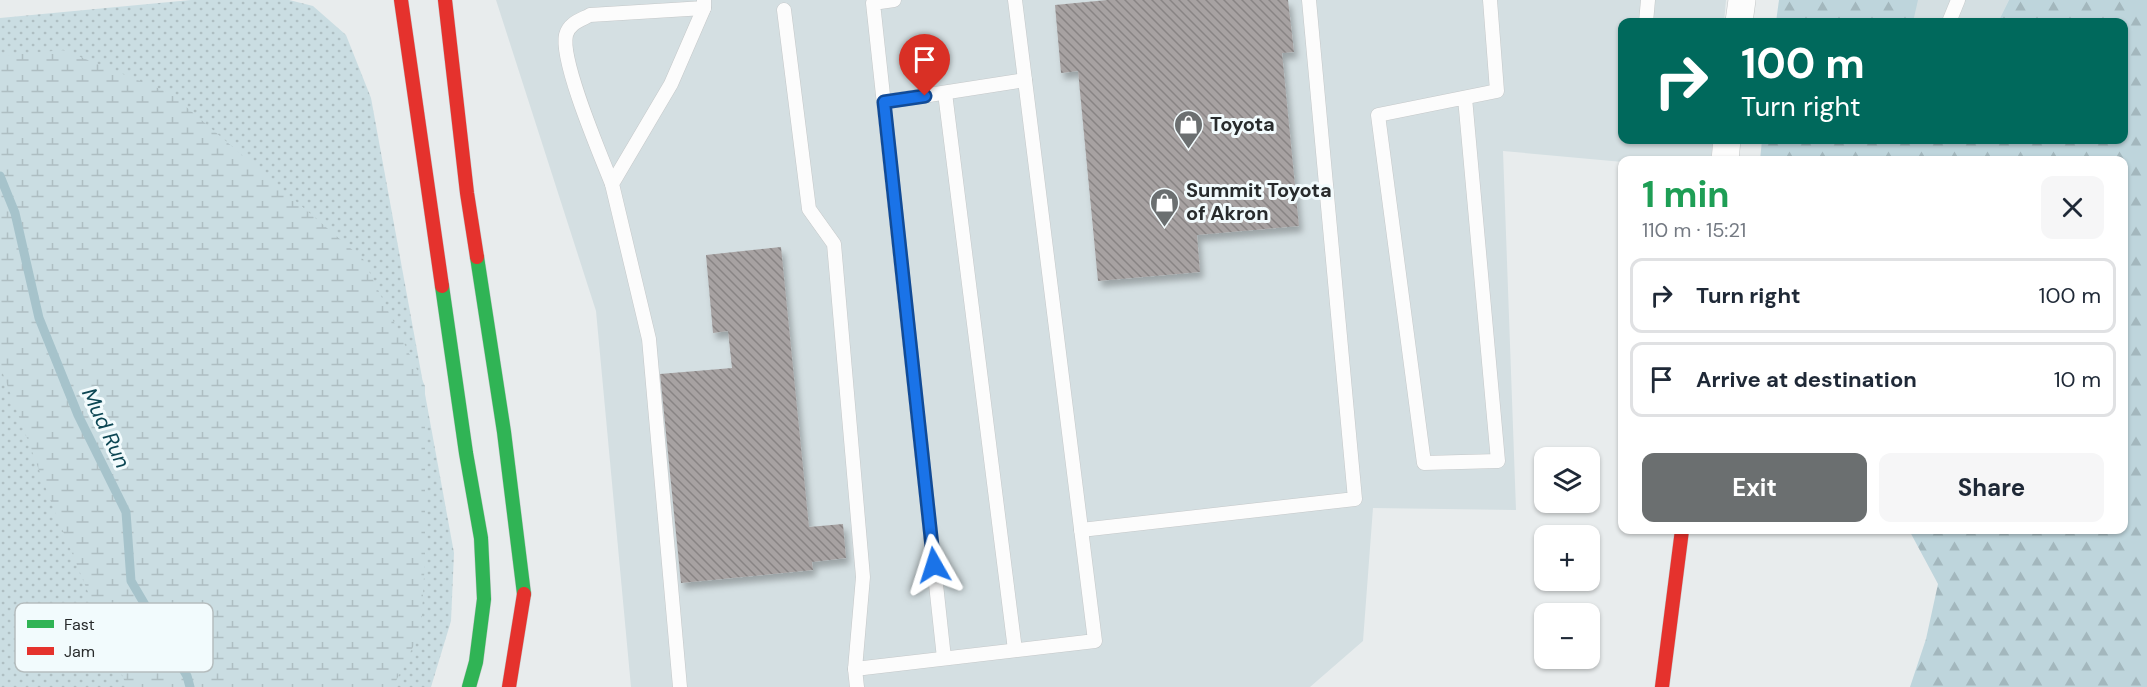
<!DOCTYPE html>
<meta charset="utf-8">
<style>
body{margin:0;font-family:"DM Sans",sans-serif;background:#f6f6f7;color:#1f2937;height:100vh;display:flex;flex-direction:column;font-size:22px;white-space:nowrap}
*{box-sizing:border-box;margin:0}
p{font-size:20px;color:#747a83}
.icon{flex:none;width:33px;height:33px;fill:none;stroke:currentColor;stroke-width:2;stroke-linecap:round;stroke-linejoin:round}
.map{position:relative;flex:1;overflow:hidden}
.sheet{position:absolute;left:1618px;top:156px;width:510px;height:378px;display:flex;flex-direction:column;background:#fff;border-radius:12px;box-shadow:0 2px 4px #0004}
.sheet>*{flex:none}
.banner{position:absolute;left:1618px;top:18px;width:510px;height:126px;border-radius:12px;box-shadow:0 2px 4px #0004;background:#00695c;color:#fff;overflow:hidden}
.tools{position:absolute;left:1534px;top:447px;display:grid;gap:12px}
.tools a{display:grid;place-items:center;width:66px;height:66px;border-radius:12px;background:#fff;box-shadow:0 2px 4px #0004;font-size:30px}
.pin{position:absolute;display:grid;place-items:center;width:51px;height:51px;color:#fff;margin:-62px -26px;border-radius:50% 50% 50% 0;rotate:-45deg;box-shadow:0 0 6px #0007}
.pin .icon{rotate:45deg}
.me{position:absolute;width:66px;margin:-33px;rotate:354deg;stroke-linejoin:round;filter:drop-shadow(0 0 4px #0008)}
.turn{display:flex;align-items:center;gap:21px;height:126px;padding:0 24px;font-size:27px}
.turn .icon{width:78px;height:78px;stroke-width:2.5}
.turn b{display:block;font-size:42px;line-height:51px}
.round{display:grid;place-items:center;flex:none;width:63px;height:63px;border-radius:12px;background:#f6f6f7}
.head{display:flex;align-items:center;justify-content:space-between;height:102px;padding:0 24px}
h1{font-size:36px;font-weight:700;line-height:45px;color:#1e9e55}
.primary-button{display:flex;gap:12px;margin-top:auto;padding:12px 24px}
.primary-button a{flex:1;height:69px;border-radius:12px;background:#6b6f70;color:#fff;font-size:24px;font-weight:700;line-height:69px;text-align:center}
.primary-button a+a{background:#f6f6f7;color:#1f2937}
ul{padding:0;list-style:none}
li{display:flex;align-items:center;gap:18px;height:75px;margin:0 12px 9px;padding:0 12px;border:3px solid #e0e1e3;border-radius:12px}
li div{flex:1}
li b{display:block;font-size:22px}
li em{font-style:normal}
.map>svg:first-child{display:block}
.built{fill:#d4dfe2}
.grass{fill:url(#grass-dots)}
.forest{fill:url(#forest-firs)}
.wetland{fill:url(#wetland-marsh)}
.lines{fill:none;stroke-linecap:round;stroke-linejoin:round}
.stream{stroke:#a6c3cb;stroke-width:9}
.building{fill:url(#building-back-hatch);filter:url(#shadow)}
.lane-casing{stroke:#c5c8c9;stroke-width:15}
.street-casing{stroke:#c5c8c9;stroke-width:28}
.fast-casing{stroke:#c5c8c9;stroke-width:15}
.jam-casing{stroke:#c5c8c9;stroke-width:15}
.lane{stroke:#fcfcfc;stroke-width:14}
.street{stroke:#fcfcfc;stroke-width:27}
.fast{stroke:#30b455;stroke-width:14}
.jam{stroke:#e5322d;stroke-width:14}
.route-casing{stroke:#114b97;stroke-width:15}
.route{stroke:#1a73e8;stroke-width:10}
.labels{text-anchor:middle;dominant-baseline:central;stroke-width:6;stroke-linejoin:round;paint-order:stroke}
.poi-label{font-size:20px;font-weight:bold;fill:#282b2c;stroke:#f2fbfd;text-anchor:start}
.water-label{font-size:21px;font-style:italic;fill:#0d4754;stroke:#f2fbfd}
.key{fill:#f2fbfd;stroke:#b5bdbe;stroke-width:1.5}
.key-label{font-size:16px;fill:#282b2c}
</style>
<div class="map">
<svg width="2147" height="687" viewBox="0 0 2147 687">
<defs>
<pattern id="grass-dots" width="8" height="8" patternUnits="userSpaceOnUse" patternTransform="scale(1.5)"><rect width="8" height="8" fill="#cadde2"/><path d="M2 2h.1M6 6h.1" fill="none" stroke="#aebec2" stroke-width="1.8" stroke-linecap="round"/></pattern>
<pattern id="forest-firs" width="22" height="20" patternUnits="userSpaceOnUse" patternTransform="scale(1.5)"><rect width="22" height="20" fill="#bed5dc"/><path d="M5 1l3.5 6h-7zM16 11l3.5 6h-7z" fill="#a3b7bd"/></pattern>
<pattern id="wetland-marsh" width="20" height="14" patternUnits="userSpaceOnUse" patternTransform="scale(1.5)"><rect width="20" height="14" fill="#cadde2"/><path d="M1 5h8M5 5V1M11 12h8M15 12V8" fill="none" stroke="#aebec2"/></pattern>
<pattern id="building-back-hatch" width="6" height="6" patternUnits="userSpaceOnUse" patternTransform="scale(1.5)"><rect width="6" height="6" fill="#a7a2a2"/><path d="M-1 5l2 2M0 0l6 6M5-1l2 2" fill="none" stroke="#888484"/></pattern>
<filter id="shadow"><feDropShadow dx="3.5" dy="6" stdDeviation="3" flood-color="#0004"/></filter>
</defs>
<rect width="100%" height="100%" fill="#e8eced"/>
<!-- built -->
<g class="built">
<path d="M496,0H1726L1724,22H1623V140H1713L1711,160H1623V162L1503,151L1516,510L1373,508L1363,641L1310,687H631L596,311Z"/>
<path d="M1827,0H2009L1998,22H1860Z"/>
</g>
<!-- grass -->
<path class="grass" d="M191,0H289L313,6L346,35L371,98L454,553L451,621L431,687H0V18Z"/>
<!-- forest -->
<g class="forest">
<path d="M1779,0H1918L1913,22H1776Z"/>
<path d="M2009,0H2147V687H1910L1926,639L1938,584L1909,530H2124V160H1760L1762,140H2124V22H1998Z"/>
</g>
<!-- wetland -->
<path class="wetland" d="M63,50L170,93L363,259L425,386V559L421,631L393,687H127L51,502L0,366V56Z"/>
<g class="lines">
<!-- stream -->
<path class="stream" d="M0,176L15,213L39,318L78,415L126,512L131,581L187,676L190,687"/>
</g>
<!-- building -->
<g class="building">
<path d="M1107,0H1288L1294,52L1282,53L1299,226L1197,235L1200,272L1098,281L1078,71L1061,73L1055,5Z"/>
<path d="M781,247L809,527L843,524L846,558L812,562L813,570L681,583L660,374L732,368L728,331L713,333L706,255Z"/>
</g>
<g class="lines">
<defs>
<g id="lane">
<path d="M894,0L873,3L944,658"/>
<path d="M784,10L809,209L834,244L863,577L855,669L857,687"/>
<path d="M1646,22L1648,0"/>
<path d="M1949,22L1958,0"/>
<path d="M945,93L1015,650"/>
<path d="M1465,98L1498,461L1424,463L1378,115L1497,91L1490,0"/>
<path d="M884,102L1025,80"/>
<path d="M612,184C601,156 560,61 566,35C569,23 581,20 590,15L704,8"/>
<path d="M1081,530L1355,499L1309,0"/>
<path d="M855,669L1095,641L1015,0"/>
<path d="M680,687L649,339L612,184L671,84L704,8V0"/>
</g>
<g id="street">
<path d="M1739,22L1742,0"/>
<path d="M1725,160L1727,140"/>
</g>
<g id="fast">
<path d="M477,257L504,432L524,594"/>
<path d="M442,286L466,453L481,538L484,599L476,662L469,687"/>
</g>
<g id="jam">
<path d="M401,0L442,286"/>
<path d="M445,0L467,193L477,257"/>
<path d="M509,687L524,594"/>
<path d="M1662,687L1682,530"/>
</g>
</defs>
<!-- lane casing -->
<use href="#lane" class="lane-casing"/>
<!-- street casing -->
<use href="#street" class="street-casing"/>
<!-- fast casing -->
<use href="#fast" class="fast-casing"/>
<!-- jam casing -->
<use href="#jam" class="jam-casing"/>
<!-- lane -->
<use href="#lane" class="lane"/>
<!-- street -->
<use href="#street" class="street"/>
<!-- fast -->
<use href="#fast" class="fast"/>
<!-- jam -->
<use href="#jam" class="jam"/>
</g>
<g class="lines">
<defs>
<path id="route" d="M925,96L884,102L934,565"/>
</defs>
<!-- route casing -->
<use href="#route" class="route-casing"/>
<!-- route -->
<use href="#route" class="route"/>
</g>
<!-- icons -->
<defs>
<symbol id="shop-pin" viewBox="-11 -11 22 30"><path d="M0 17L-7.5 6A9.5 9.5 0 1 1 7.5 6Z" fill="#6b6f70" stroke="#f2fbfd"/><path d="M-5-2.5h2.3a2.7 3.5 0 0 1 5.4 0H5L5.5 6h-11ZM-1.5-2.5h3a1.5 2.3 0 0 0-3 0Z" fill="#fff"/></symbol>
</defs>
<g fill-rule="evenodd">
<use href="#shop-pin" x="1172" y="108" width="33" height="45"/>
<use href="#shop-pin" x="1148" y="186" width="33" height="45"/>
</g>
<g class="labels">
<!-- poi labels -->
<g class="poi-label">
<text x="1210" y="124">Toyota</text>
<text x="1186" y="190">Summit Toyota<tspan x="1186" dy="23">of Akron</tspan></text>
</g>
<!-- water labels -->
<g class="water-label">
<text transform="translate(106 428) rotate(65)">Mud Run</text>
</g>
</g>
<!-- legend -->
<rect x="15" y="603" width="198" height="69" rx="9" class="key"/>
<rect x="27" y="620" width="27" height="8" fill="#30b455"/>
<rect x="27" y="647" width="27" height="8" fill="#e5322d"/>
<g class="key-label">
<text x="64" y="630">Fast</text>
<text x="64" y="657">Jam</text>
</g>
</svg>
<div class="tools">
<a><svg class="icon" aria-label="layers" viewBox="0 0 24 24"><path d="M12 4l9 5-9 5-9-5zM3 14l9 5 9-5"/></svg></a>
<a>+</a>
<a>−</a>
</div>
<div class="pin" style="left:925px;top:96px;background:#d93025"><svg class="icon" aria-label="arrive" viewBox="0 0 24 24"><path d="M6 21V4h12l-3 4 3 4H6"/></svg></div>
<svg class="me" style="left:934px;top:565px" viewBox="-20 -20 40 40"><path d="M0-17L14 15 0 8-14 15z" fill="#1a73e8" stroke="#fff" stroke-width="4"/></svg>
<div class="banner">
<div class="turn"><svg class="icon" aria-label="right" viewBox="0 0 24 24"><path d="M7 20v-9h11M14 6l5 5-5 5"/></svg><div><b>100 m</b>Turn right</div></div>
</div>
<section class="sheet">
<div class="head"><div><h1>1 min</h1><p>110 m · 15:21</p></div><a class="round"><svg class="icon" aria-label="close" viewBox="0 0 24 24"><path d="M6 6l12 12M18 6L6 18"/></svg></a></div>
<ul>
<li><svg class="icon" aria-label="right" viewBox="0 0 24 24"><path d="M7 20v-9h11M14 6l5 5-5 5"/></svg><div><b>Turn right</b></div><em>100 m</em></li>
<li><svg class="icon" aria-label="arrive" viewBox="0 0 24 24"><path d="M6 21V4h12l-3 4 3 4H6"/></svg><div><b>Arrive at destination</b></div><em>10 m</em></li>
</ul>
<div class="primary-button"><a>Exit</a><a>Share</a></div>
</section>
</div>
